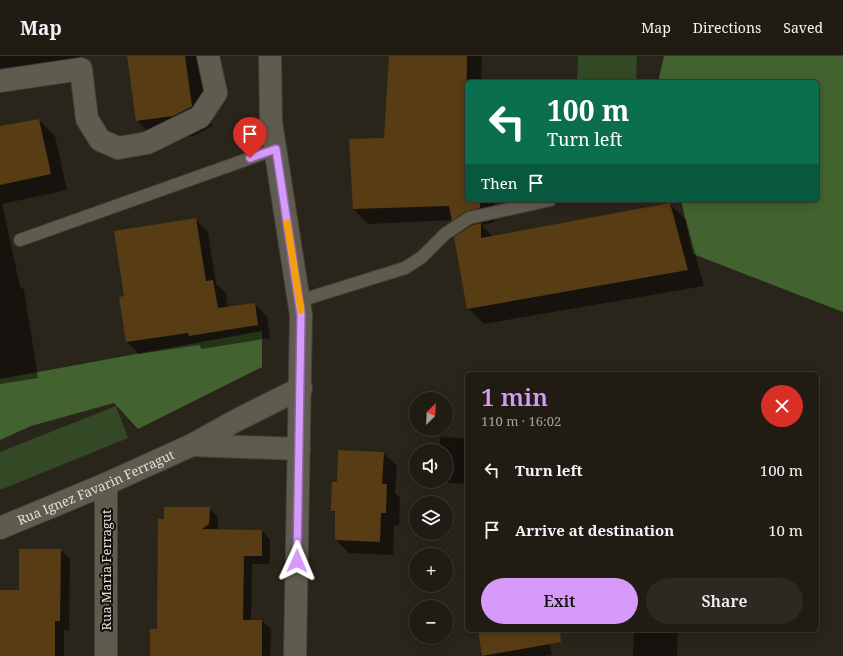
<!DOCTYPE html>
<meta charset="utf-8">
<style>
body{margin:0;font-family:"Noto Serif",serif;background:#2d2922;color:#f1f3f6;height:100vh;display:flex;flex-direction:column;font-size:15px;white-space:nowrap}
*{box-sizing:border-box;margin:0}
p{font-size:13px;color:#a2a1a0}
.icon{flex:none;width:22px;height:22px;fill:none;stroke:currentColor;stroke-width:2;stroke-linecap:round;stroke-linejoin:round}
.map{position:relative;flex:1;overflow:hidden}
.drawer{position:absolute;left:465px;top:316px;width:354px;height:260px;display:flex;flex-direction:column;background:#201c14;border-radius:6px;box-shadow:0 2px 10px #0003,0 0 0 1px #3d3a34}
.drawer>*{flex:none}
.banner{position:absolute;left:465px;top:24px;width:354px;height:122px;border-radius:6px;box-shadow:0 2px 10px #0003,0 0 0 1px #3d3a34;background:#0b6e4f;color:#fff;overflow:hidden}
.needle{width:26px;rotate:24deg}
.tools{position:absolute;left:409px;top:336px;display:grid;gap:8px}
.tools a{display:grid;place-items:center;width:44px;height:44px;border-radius:50%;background:#201c14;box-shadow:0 2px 10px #0003,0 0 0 1px #3d3a34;font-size:20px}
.pin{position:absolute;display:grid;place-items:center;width:34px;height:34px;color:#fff;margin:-41px -17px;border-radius:50% 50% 50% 0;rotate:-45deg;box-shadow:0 0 4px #0007}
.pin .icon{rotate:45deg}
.me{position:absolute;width:44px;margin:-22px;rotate:1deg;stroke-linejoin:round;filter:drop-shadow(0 0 3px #0008)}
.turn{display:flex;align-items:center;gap:14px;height:84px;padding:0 16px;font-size:18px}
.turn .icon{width:52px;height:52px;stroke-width:2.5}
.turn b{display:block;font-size:28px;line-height:34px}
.then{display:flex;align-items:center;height:38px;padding:0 16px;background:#0003;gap:8px;font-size:15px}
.round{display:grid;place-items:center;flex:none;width:42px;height:42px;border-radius:21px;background:#2d2922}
.headline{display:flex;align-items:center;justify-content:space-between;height:68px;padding:0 16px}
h1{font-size:24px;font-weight:600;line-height:30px;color:#d69bfa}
.button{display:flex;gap:8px;margin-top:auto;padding:8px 16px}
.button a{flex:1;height:46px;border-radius:24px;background:#d69bfa;color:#111;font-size:16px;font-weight:600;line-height:46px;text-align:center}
.button a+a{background:#2d2922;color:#f1f3f6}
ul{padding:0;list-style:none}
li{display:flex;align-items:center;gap:12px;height:60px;padding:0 16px}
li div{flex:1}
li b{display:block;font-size:15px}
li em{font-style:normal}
header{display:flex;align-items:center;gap:24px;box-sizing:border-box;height:56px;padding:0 20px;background:#201c14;border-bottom:1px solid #3d3a34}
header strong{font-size:19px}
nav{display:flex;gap:22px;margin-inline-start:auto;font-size:14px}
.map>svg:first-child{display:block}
.green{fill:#334926}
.forest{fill:#42622f}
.shadow{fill:#0007}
.building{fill:#583c13}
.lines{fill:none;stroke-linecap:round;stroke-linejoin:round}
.lane-casing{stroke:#444038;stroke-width:14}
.street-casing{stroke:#444038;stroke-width:24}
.lane{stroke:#605b4f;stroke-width:12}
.street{stroke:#605b4f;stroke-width:22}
.route-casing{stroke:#8b65a2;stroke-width:10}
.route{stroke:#d69bfa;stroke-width:7}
.slow{stroke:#f59e0b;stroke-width:7}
.labels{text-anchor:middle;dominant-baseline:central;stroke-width:4;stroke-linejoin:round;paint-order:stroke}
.street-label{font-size:13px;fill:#e3e0d9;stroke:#110f0a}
</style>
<header>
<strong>Map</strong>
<nav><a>Map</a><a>Directions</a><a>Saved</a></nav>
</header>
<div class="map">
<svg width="843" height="600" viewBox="0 0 843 600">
<rect width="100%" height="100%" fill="#2a251b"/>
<!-- green -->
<g class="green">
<path d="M578,0H637L636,26H577Z"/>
<path d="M116,350L128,382L0,434V396Z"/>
</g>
<!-- forest -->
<g class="forest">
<path d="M664,0H843V256L693,198L681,144H817V26H658Z"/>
<path d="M262,275V311L138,373L114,347L31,370L0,384V323Z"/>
</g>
<!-- shadow -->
<g class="shadow">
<path d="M0,0H79L82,22L0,34Z"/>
<path d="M128,0H202L212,70L193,80L156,84L137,64Z"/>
<path d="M390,0H482L481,26H467V144H494L495,166L482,169L493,181L670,148L686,164L704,230L484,268L468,252L464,176L453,164L368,168L354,153L385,83Z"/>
<path d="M39,64L55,80L67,134L2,148L20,230L24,234L38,322L0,328V71Z"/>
<path d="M196,164L208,176L216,228L226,237L228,252L254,248L267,260L270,282L202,293L199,289L139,298L127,286L125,241Z"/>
<path d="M440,381L467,382V428L449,427L446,425V395H440Z"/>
<path d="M383,397L397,410L395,437L400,442L399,470L394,469L393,499L349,497L336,484V459L332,454L338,427Z"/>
<path d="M209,452L218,461V475H262L270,484V508H252L251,565H262L271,573L270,600H151L158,574L165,464Z"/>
<path d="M60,494L70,503L69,574H64V600H0V535H20Z"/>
<path d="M479,574H547L552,599L543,600H483Z"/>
<path d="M634,574H678L677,600H633Z"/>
</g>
<!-- building -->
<g class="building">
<path d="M127,0H185L192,50L191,51L173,60L136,65Z"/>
<path d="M389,0H467L466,80H467V144H480V152L465,156L452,165L449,150L353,153L349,83L384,82Z"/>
<path d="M39,63L51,118L0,129V70Z"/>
<path d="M670,147L688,214L467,253L454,181L472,169L481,167V182Z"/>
<path d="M196,162L206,225L213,224L218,252L255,247L258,269L189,280L188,277L126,286L119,241L124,240L114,175Z"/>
<path d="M338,394L384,396L382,428H387L386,457H381L380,486L335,484V455H331L332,426H337Z"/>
<path d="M164,451H210L209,468L202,473L262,474V500H244L243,564H262V600H150V573H157L158,463H164Z"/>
<path d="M19,493H61L60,565H55V600H0V534H19Z"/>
<path d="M478,574H560L561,586L482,600Z"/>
</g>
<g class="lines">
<defs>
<g id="lane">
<path d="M20,184L276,93"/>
<path d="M299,245L405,212L422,201L445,178L469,162L550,144"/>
</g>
<g id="street">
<path d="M270,0L271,66L301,259L295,600"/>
<path d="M0,25L81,13L87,63L100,84L118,92L147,87L200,61L216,37L208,0"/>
<path d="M192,389L299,393"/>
<path id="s1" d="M0,472L106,428L192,389L235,365L301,332"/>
<path d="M106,600V428"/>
</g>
</defs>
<!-- lane casing -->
<use href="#lane" class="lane-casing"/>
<!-- street casing -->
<use href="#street" class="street-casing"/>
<!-- lane -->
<use href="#lane" class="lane"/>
<!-- street -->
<use href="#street" class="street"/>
</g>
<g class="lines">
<defs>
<path id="route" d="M250,102L276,93L301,259L297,505"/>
</defs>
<!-- route casing -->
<use href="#route" class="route-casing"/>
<!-- route -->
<use href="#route" class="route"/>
<!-- slow -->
<path class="slow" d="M287,167L301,254"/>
</g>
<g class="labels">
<!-- street labels -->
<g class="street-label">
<text stroke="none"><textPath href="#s1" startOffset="104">Rua Ignez Favarin Ferragut</textPath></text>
<text transform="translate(106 514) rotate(-90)">Rua Maria Ferragut</text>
</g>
</g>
</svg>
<div class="tools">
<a><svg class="needle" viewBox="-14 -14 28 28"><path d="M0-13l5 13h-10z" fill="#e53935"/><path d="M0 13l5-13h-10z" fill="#a2a1a0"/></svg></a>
<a><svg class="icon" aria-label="sound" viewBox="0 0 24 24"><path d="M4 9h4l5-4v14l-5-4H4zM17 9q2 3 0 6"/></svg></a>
<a><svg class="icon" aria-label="layers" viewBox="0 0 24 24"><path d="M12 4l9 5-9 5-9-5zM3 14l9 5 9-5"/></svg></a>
<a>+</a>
<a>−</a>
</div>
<div class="pin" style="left:250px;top:102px;background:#d93025"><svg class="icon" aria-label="arrive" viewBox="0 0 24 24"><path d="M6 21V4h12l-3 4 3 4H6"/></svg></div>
<svg class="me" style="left:297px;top:505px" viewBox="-20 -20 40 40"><path d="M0-17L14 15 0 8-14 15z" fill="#d69bfa" stroke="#fff" stroke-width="4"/></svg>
<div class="banner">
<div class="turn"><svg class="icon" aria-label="left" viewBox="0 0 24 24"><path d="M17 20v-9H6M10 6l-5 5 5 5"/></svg><div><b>100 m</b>Turn left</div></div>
<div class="then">Then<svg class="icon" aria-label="arrive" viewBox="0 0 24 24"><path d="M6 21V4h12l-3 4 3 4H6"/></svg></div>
</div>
<section class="drawer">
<div class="headline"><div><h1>1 min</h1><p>110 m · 16:02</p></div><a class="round" style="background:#d93025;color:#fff"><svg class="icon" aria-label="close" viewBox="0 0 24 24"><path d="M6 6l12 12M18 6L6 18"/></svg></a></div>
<ul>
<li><svg class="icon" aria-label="left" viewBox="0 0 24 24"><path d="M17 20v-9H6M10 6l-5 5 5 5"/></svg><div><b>Turn left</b></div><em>100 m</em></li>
<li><svg class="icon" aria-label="arrive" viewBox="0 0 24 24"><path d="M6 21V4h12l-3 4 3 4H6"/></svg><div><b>Arrive at destination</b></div><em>10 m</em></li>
</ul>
<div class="button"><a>Exit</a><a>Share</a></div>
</section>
</div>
